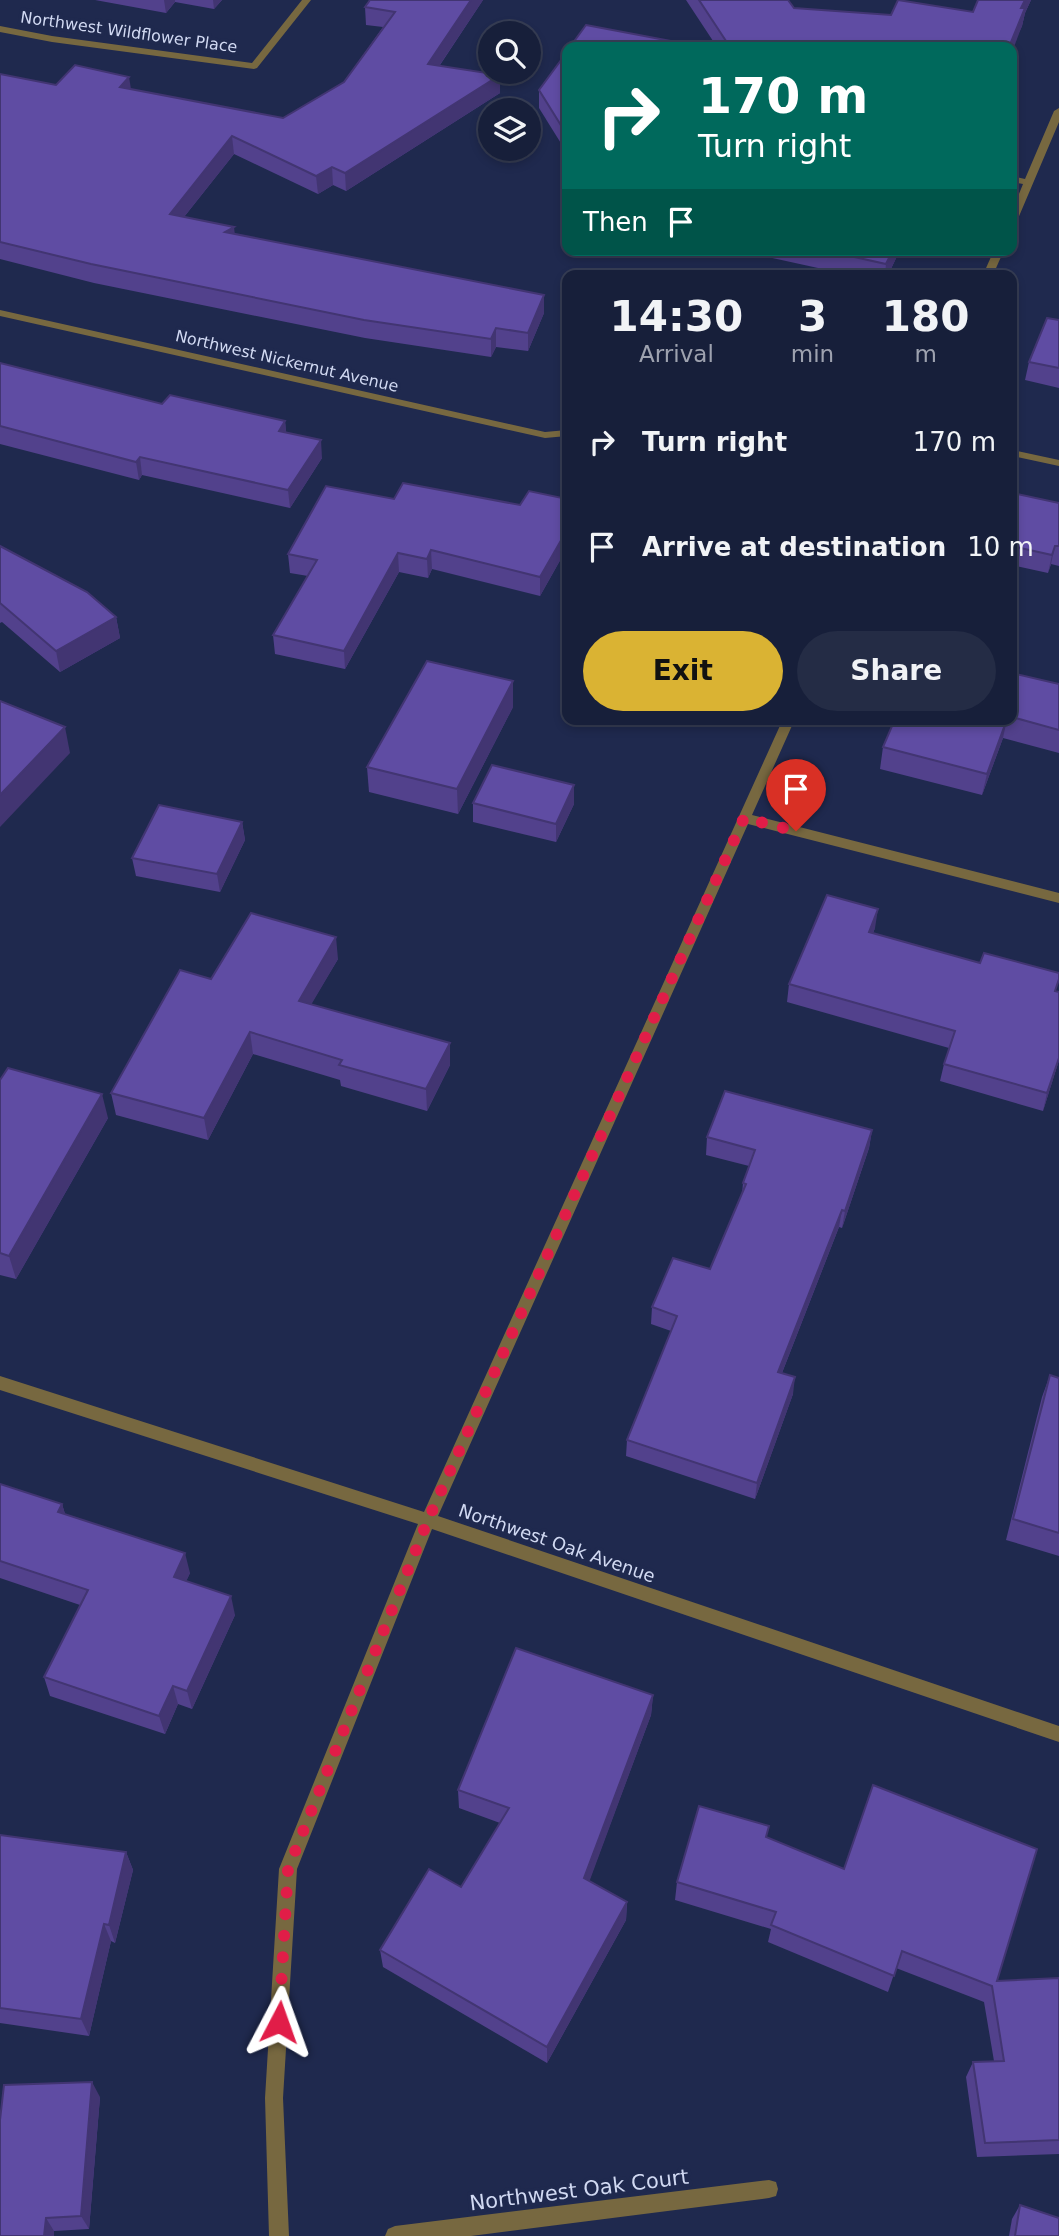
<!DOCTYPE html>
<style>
body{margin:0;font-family:"DejaVu Sans",sans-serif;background:#242c45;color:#f1f3f6;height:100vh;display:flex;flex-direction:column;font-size:26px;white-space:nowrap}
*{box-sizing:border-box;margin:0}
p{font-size:23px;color:#9ea2af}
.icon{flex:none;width:38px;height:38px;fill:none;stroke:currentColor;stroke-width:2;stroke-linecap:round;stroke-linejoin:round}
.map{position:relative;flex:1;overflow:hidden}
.details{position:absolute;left:562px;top:270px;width:455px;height:455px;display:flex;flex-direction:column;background:#171f3a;border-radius:14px;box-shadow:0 4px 10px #0003,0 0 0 2px #363d54}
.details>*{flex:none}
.top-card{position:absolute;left:562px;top:42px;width:455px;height:214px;border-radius:14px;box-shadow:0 4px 10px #0003,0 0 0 2px #363d54;background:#00695c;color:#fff;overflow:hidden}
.buttons{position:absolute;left:478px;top:21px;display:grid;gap:14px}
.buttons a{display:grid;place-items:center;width:63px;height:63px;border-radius:50%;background:#171f3a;box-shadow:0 4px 10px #0003,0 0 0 2px #363d54;font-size:35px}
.pin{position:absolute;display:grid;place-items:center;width:60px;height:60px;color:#fff;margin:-72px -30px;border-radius:50% 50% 50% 0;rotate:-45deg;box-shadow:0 0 7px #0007}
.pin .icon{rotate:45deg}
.me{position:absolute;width:77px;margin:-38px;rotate:4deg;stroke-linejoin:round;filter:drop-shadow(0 0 5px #0008)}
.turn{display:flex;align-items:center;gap:24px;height:147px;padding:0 21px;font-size:32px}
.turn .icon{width:91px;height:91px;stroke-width:2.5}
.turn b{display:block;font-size:49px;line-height:60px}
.then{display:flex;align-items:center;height:66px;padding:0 21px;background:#0003;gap:14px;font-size:26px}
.eta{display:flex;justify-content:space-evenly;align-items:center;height:119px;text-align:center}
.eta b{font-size:42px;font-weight:600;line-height:49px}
.cta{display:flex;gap:14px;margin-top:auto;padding:14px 21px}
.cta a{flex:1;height:80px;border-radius:42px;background:#dab333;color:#111;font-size:28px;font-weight:600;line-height:80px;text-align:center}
.cta a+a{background:#242c45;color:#f1f3f6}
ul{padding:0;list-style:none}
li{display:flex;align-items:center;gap:21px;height:105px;padding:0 21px}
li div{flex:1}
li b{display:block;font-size:26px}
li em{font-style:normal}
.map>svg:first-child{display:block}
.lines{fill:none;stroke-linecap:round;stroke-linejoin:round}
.minor{fill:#776840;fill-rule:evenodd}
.wall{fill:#52418c}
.shaded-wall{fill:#423572}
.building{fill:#5f4ca3;stroke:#423572;stroke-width:2}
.route{stroke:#e11d48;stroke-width:12;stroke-dasharray:0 21.6}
.labels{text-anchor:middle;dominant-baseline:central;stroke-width:7;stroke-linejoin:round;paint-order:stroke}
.far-street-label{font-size:16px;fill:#d1d9f2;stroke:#1f294e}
.street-label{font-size:18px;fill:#d1d9f2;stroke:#1f294e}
.near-street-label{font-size:21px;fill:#d1d9f2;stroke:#1f294e}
</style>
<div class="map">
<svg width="1059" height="2236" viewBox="0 0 1059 2236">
<rect width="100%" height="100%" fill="#1f294e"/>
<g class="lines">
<!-- minor -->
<g class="minor">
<path d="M302,0H311L257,68L254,69L52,42L0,32V26L52,36L252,63Z"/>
<path d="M1059,108V122L1017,221L1012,224V211L1023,184L1012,182V176L1025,179L1054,111Z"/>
<path d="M994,250H1004L993,275H983Z"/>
<path d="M0,310L545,432L567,430V436L545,438L0,316Z"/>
<path d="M1012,450L1059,460V466L1012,456Z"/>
<path d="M783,719H795L752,815L1059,893V903L748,824L438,1516L1059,1726V1742L432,1529L297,1869L283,2098L289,2236H269L265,2098L279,1869L418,1524L0,1390V1376L424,1512Z"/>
<path d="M769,2180L776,2182L778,2189L776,2196L769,2198L471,2236H385L388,2229L395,2226Z"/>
</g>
</g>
<!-- wall -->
<g class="wall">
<path d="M95,0H222L214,9L175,2L166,13Z"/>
<path d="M370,0H483L440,65L500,93L346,191L333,185L318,194L234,154L184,217L235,234L544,313L528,351L496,347L491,357L365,338L94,283L0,259V74L56,85L131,89L283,118L344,82L383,27L366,25L365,7Z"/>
<path d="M686,0H788L794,8L891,15L973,12L978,0H1031L1025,13L1022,26L1012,47H717Z"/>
<path d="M567,52V153L539,108V90Z"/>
<path d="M736,250H900L888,275H850Z"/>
<path d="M1059,320V388L1025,380L1029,362Z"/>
<path d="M0,363L162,404L285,421L286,433L322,458L290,508L142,475L139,480L0,444Z"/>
<path d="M1012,493L1059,503V566L1051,564L1048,573L1012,565Z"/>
<path d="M394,499L520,505L567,499V548L540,596L432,569L428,578L399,572L345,669L275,654L273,635L308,576L290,573L288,554Z"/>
<path d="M0,546L116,617L120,638L60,672L2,622L0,623Z"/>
<path d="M1012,673L1059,684V753L1003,738L982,795L880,769L883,747L895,719H1012Z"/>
<path d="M513,707L458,814L369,792L367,767Z"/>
<path d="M574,785V804L556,842L473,822V803Z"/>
<path d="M242,822L245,840L220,892L136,876L132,858Z"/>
<path d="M875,928L873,933L1056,991L1059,1060L1043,1111L940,1081L944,1064L949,1048L787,1002L789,984Z"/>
<path d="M338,959L311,1004L450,1065L427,1111L341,1086L340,1080L253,1054L208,1140L116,1115L111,1093L211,979Z"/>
<path d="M0,1080L108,1118L16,1279L0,1275Z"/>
<path d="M872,1130L869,1148L842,1228L839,1227L782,1373L793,1394L755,1499L626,1456L627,1440L671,1331L651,1324L652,1307L710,1269L742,1194L743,1183L749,1166L706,1155L707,1137Z"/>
<path d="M1050,1375L1059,1378V1556L1006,1540L1042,1397Z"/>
<path d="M0,1484L62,1504L65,1514L190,1573L186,1581L235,1615L192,1709L178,1704L165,1734L50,1696L44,1677L80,1605L0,1578Z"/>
<path d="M653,1695L651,1715L589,1881L627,1902L626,1920L547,2063L383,1967L380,1950L461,1887L500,1823L459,1808L458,1790Z"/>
<path d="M0,1835L126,1852L133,1870L115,1943L111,1941L89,2036L0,2023Z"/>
<path d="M766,1838L997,1981L1059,1978V2154L977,2157L966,2077L973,2062L994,2061L984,2002L896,1968L888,1992L768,1942L771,1929L675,1900L677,1882Z"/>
<path d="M100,2097L89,2229L54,2231V2236H0Z"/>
<path d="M1020,2205L1059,2236H1009L1012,2219Z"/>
</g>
<!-- shaded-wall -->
<g class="shaded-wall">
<path d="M164,0H175V2L166,13Z"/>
<path d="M213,0H222L214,9Z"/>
<path d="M471,0H483L429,81L428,64Z"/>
<path d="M1025,0H1031L1025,13L1022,26L1012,52V47H1009L1021,8Z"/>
<path d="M500,75V93L346,191L345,173Z"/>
<path d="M129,77L132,95L120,87Z"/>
<path d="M232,136L234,154L172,232L170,214Z"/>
<path d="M332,167L333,185L318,194L316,176Z"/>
<path d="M234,227L236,245L225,232Z"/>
<path d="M893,250H900L888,275H885L886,264Z"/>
<path d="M544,295V313L528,351V333Z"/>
<path d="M496,328V347L491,357V339Z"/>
<path d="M285,421L287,440L279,431Z"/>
<path d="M321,440L322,458L290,508L288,490Z"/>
<path d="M140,457L142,475L139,480L136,462Z"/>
<path d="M567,530V548L540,596V577Z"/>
<path d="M1055,546L1051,564L1048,573L1052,555Z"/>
<path d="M431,550L432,569L428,578L427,559Z"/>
<path d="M398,553L399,572L345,669L344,651Z"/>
<path d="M116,617L120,638L60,672L56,651Z"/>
<path d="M513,681V707L458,814L457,789Z"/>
<path d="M1007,719L1003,738L982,795L987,774Z"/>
<path d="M65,727L70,753L0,827V795Z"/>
<path d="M574,785V804L556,842V824Z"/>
<path d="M242,822L245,840L220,892L217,874Z"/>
<path d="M878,909L875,928L866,950L869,932Z"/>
<path d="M336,937L338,959L301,1022L299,1001Z"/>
<path d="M250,1032L253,1054L208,1140L204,1118Z"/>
<path d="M450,1043V1065L427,1111L426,1089Z"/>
<path d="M1059,1058V1060L1043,1111L1047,1093Z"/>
<path d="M102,1094L108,1118L16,1279L9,1256Z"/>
<path d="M872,1130L869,1148L842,1228L845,1211Z"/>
<path d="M842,1210L839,1227L776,1388L778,1372Z"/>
<path d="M795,1377L793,1394L755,1499L757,1483Z"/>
<path d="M62,1504L68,1524L58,1512Z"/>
<path d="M185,1553L190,1573L179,1597L174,1577Z"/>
<path d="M231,1596L235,1615L192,1709L187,1691Z"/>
<path d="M173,1686L178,1704L165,1734L159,1716Z"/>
<path d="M653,1695L651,1715L584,1896V1878Z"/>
<path d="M126,1852L133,1870L115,1943L109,1925Z"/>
<path d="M627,1902L626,1920L547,2063V2047Z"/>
<path d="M104,1924L111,1941L89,2036L81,2019Z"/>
<path d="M92,2082L100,2097L89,2229L81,2216Z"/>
<path d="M46,2218L54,2231V2236H44Z"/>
</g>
<!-- building -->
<g class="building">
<path d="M370,0H471L428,64L500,75L345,173L332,167L316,176L232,136L170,214L234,227L225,232L544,295L528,333L496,328L491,339L364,320L91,264L0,242V74L56,85L75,65L129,77L120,87L283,118L344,82L395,12L365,7Z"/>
<path d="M699,0H788L794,8L891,15L898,0L973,12L978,0H1025L1021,8H1025L1009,47H730Z"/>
<path d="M586,25L692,45L691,47H570Z"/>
<path d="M567,52V135L539,90Z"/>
<path d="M823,250H893L886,264Z"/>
<path d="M1047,318L1059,320V368L1029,362Z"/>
<path d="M0,363L162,404L170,395L285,421L279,431L321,440L288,490L140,457L136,462L0,426Z"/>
<path d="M403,483L520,505L529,491L567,499V530L540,577L431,550L427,559L398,553L344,651L273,635L317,560L288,554L326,486L394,499Z"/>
<path d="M1012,493L1059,503V546H1055L1052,555L1012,546Z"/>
<path d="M0,546L87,592L116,617L56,651L0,603Z"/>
<path d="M427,661L513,681L457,789L367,767Z"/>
<path d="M1012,673L1059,684V730L1012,717Z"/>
<path d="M0,701L65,727L0,795Z"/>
<path d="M895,719H1007L987,774L883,747Z"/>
<path d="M492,765L574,785L556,824L473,803Z"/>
<path d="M159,805L242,822L217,874L132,858Z"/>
<path d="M827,895L878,909L869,932L980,963L984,953L1059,973V979L1055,991L1059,992V1058L1047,1093L944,1064L955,1031L789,984Z"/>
<path d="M251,913L336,937L299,1001L450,1043L426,1089L339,1065L342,1060L250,1032L204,1118L111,1093L180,970L211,979Z"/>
<path d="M8,1068L102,1094L9,1256L0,1253V1080Z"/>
<path d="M725,1091L872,1130L845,1211L842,1210L778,1372L795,1377L757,1483L627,1440L677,1316L652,1307L673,1258L710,1269L746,1184L743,1183L755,1150L707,1137Z"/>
<path d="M1050,1375L1059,1378V1533L1013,1519Z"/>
<path d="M0,1484L62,1504L58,1512L185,1553L174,1577L231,1596L187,1691L173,1686L159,1716L44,1677L88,1590L0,1561Z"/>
<path d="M516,1648L653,1695L584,1878L627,1902L547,2047L380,1950L429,1869L461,1887L509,1808L458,1790Z"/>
<path d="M873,1785L1037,1849L997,1981L1059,1978V2140L985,2143L973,2062L1004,2061L992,1986L902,1951L894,1976L771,1925L776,1912L677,1882L699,1806L769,1826L766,1837L844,1869Z"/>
<path d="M0,1835L126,1852L109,1925L104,1924L81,2019L0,2008Z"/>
<path d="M92,2082L81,2216L46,2218L44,2236H0V2120L4,2085Z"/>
<path d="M1020,2205L1059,2218V2236H1015Z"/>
</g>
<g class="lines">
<!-- route -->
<path class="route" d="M279,2022L288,1869L428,1520L744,818L796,831"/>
</g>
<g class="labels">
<!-- far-street labels -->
<g class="far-street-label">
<text transform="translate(129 32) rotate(8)">Northwest Wildflower Place</text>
<text transform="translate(287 361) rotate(13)">Northwest Nickernut Avenue</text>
</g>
<!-- street labels -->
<g class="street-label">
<text transform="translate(557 1543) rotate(19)">Northwest Oak Avenue</text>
</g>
<!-- near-street labels -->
<g class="near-street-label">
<text transform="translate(579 2190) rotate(-7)">Northwest Oak Court</text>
</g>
</g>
</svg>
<div class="buttons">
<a><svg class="icon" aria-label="search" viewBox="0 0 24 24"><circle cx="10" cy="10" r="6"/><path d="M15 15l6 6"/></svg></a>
<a><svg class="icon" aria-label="layers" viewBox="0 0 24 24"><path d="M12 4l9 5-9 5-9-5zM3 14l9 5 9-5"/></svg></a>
</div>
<div class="pin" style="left:796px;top:831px;background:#d93025"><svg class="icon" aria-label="arrive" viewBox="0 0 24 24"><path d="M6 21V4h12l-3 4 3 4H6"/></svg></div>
<svg class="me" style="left:279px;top:2022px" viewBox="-20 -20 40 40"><path d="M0-17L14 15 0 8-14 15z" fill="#e11d48" stroke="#fff" stroke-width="4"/></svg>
<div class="top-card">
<div class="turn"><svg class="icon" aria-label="right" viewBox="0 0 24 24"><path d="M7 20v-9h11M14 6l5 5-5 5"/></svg><div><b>170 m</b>Turn right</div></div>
<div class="then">Then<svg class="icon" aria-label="arrive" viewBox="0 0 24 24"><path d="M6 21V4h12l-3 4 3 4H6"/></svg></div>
</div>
<section class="details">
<div class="eta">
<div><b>14:30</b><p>Arrival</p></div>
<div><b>3</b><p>min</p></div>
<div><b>180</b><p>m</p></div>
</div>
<ul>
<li><svg class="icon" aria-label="right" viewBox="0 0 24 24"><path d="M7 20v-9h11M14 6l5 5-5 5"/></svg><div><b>Turn right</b></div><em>170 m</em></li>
<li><svg class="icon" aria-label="arrive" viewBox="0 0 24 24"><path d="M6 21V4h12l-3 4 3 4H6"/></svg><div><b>Arrive at destination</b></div><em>10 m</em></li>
</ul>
<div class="cta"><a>Exit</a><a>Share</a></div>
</section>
</div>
